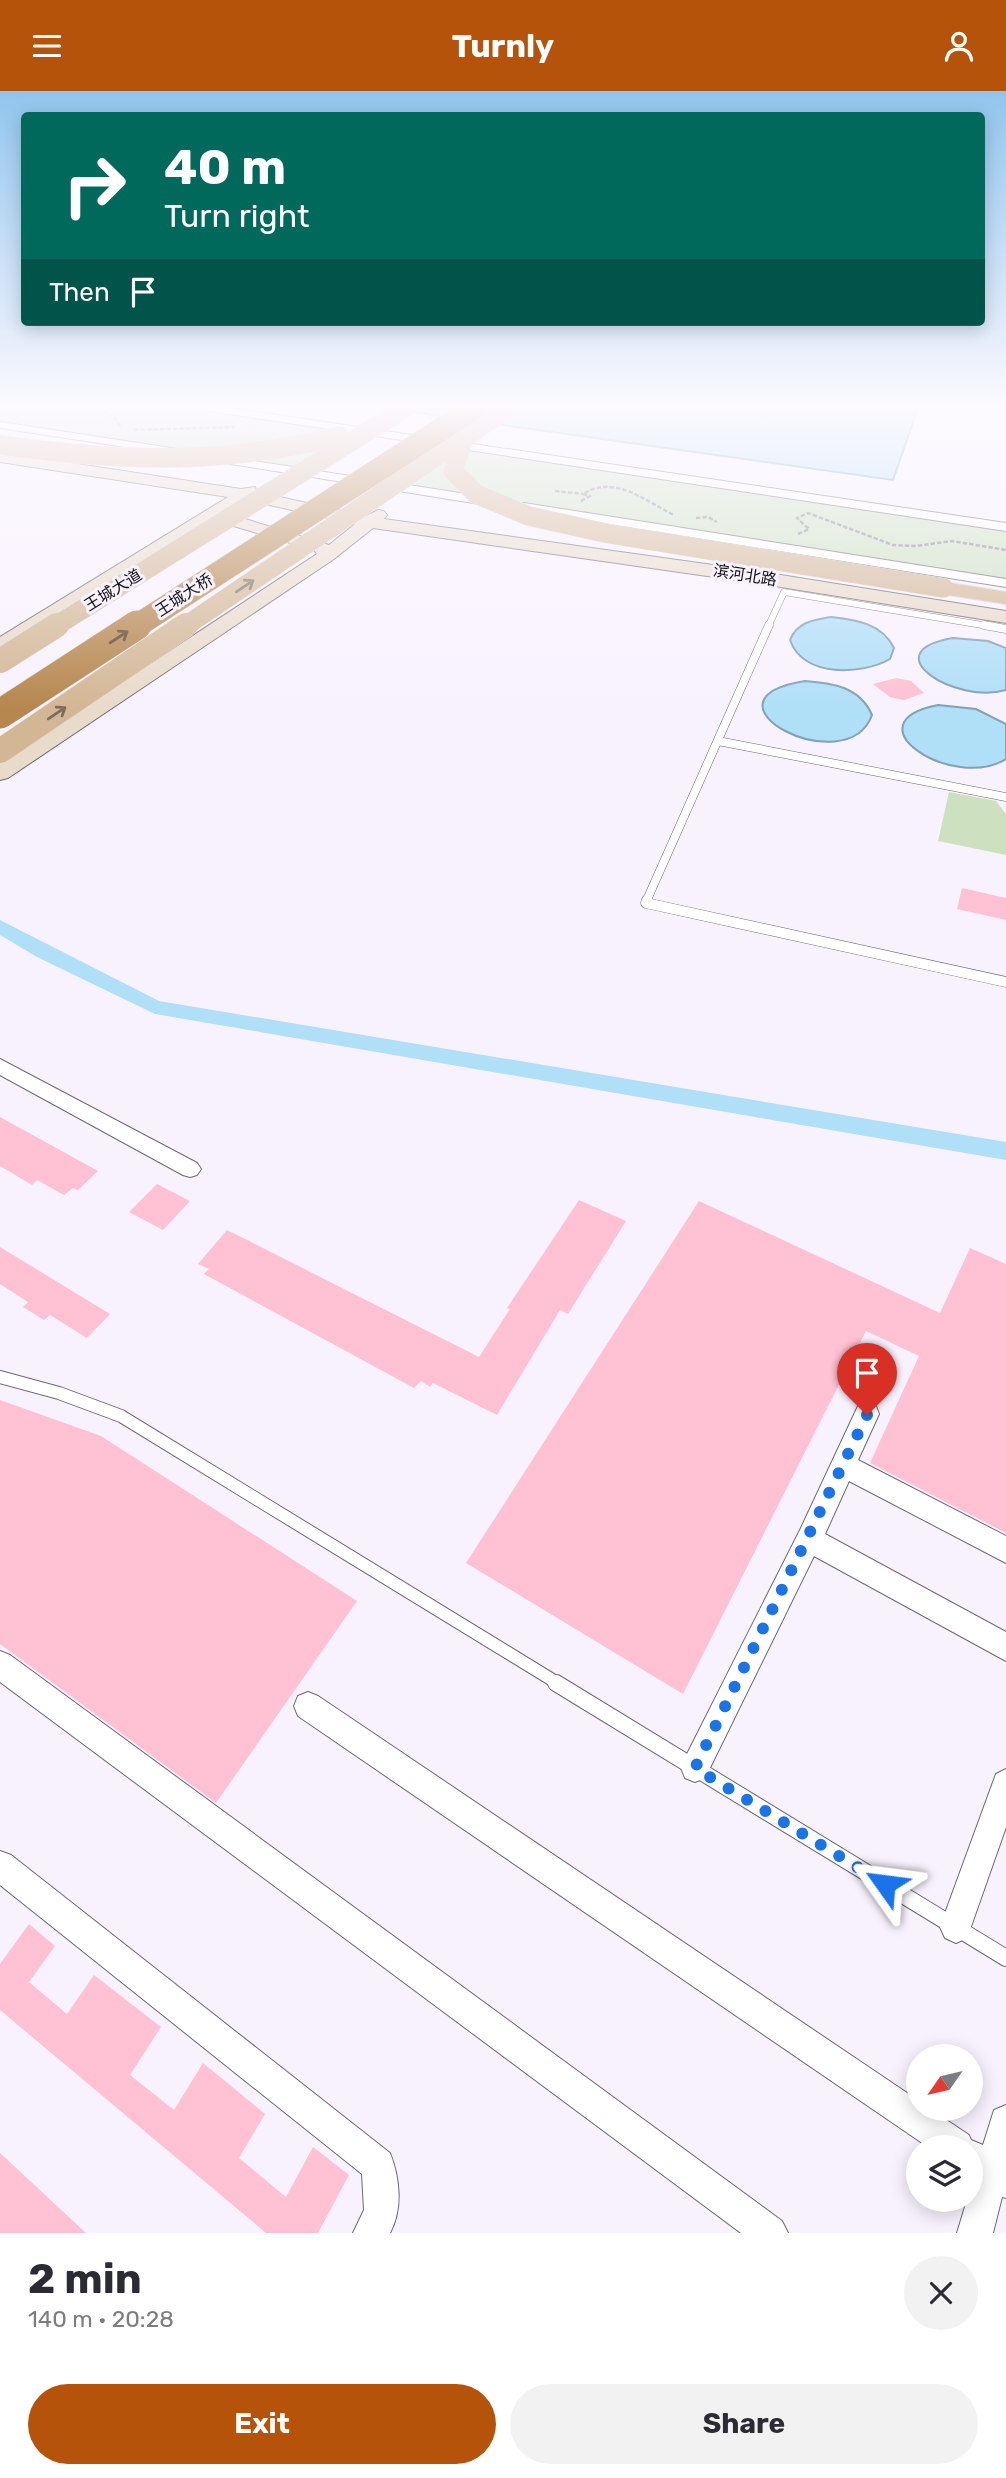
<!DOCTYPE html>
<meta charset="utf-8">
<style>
body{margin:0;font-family:Rubik,"Noto Sans SC",sans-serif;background:#f2f2f3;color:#2b2b33;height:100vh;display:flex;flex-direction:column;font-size:26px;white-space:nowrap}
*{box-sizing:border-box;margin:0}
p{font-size:23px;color:#7c7c81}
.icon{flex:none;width:38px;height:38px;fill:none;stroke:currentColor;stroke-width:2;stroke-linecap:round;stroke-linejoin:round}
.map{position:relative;height:2142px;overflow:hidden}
.drawer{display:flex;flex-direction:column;background:#fff;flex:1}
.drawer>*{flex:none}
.banner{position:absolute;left:21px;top:21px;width:964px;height:214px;border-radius:7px;box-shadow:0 4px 18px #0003;background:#00695c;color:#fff;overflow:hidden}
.needle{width:46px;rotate:236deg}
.tools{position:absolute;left:906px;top:1953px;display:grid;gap:14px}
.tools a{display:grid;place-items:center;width:77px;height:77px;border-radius:50%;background:#fff;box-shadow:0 4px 18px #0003;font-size:35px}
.pin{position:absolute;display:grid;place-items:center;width:60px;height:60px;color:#fff;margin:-72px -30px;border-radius:50% 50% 50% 0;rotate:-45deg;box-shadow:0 0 7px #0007}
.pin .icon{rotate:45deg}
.me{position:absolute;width:77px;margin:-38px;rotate:301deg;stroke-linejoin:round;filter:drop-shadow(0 0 5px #0008)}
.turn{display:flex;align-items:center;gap:24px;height:147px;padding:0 28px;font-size:32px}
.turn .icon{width:91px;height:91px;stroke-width:2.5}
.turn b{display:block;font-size:49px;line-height:60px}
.then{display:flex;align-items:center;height:66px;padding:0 28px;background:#0003;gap:14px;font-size:26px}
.round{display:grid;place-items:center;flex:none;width:74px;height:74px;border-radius:37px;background:#f2f2f3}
.summary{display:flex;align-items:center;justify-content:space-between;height:119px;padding:0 28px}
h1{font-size:42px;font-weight:700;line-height:52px}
.button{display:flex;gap:14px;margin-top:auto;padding:14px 28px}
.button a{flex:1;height:80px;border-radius:42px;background:#b45309;color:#fff;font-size:28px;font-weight:700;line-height:80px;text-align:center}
.button a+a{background:#f2f2f3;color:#2b2b33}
header{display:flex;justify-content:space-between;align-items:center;height:91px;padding:0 28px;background:#b45309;color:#fff;font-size:32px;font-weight:700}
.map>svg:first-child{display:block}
.green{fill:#cde1c1}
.water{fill:#b0dff8;stroke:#81a1b4;stroke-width:2}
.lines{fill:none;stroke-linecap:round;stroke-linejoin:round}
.canal{fill:#b0dff8;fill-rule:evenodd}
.building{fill:#ffc1d3}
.lane-far4-casing{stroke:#6d6872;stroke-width:7}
.lane-far3-casing{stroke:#6d6872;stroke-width:9}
.lane-far2-casing{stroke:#6d6872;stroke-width:11}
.lane-far1-casing{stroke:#6d6872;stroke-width:14}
.lane-casing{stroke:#6d6872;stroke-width:18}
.street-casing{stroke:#6d6872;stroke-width:2}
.secondary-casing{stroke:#6d6872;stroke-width:2}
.primary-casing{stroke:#d5d4d5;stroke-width:2}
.path{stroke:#8e8992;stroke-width:2.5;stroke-dasharray:4.5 2;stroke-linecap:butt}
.lane-far4{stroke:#fff;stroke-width:6}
.lane-far3{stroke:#fff;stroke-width:8}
.lane-far2{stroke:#fff;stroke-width:10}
.lane-far1{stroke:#fff;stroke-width:12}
.lane{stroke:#fff;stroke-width:16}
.street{fill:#fff;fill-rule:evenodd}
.secondary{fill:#e9dbca;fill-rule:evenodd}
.primary{fill:#d3b795;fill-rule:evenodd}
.primary-bridge-far1-casing{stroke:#d5d4d5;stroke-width:20;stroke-linecap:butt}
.primary-bridge-casing{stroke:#d5d4d5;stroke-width:25;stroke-linecap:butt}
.highway-bridge-far1-casing{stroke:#d5d4d5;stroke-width:24;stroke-linecap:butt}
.highway-bridge-casing{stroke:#d5d4d5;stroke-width:30;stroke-linecap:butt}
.primary-bridge-far1{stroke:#d3b795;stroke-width:19}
.primary-bridge{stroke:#d3b795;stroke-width:24}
.highway-bridge-far1{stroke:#b6874e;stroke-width:23}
.highway-bridge{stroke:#b6874e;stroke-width:29}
.oneway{stroke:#7d6c5b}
.oneway2{stroke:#5c462f}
.route{stroke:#1a73e8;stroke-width:12;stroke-dasharray:0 21.6}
.labels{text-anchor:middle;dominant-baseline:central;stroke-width:6;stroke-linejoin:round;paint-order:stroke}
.far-street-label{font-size:16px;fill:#131115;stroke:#f8f2fe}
</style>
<header><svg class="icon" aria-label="menu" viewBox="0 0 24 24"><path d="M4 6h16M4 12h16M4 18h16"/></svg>Turnly<svg class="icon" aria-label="person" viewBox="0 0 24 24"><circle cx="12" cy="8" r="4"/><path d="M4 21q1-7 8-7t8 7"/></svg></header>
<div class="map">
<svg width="1006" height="2142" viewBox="0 0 1006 2142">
<rect width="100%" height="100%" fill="#f8f2fe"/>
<!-- green -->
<g class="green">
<path d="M0,317H209L379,343L316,383L0,334Z"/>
<path d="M443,352L1006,436V492L380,393Z"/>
<path d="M949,701L996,710L1006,723V764L938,750Z"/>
</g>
<!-- water -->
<g class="water">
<path d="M383,317H918L893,389Z"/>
<path d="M831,526C856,529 882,532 894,557L890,568C862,584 803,587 790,549C797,531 813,529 831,526Z"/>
<path d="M953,547L988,550L1006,557V599C956,614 871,561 953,547Z"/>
<path d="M805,590C833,592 860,596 872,624C847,693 688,609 805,590Z"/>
<path d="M938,614L976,618L1006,633V668C953,701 847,632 938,614Z"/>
</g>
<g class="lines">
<!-- canal -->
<path class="canal" d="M0,829L159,910L1006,1051V1069L155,923L37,866L0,844Z"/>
</g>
<!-- building -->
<g class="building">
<path d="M896,587L911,590L924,602L904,609L890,606L873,593Z"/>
<path d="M962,797L1006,807V829L957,818Z"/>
<path d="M0,1026L98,1080L78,1099L73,1097L64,1104L37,1089L32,1094L0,1075Z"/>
<path d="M157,1093L190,1110L163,1139L129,1121Z"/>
<path d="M579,1109L626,1130L568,1223L560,1219L497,1324L433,1292L430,1296L421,1290L414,1297L204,1183L209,1178L198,1173L227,1139L479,1266L510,1218L507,1217Z"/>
<path d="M699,1110L940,1222L970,1157L1006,1173V1442L870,1372L919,1265L866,1240L683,1603L466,1472Z"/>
<path d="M0,1156L110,1223L87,1247L50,1224L44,1229L23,1216L28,1211L0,1193Z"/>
<path d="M0,1309L101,1345L357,1510L216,1712L0,1553Z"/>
<path d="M29,1833L55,1855L29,1891L67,1923L94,1884L161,1936L130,1984L174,2019L203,1972L265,2023L239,2067L286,2106L313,2056L349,2084L318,2142H266L0,1919V1873Z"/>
<path d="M0,2062L86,2142H0Z"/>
</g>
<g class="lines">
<defs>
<path id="lane-far4" d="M768,536L784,501L994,536"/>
<g id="lane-far3">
<path d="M984,534L1006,538"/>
<path d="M718,650L1006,706"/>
<path d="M646,811L769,534"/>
</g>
<path id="lane-far2" d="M647,809L646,812L1006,891"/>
<path id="lane-far1" d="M0,1286L59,1302L121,1325L559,1593"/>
<path id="lane" d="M556,1592L1006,1867"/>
<g id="street">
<path d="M203,317H231L1006,432V440L209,320Z"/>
<path d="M0,331L178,358L184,361L178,364L0,337Z"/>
<path d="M216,364L492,407L498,411L492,415L212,370V366Z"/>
<path d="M524,412L1006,488V496L520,419V413Z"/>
<path d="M0,968L197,1072L201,1078L197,1084L190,1086L183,1084L0,984Z"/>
<path d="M867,1312L876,1315L879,1323L858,1369L1006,1445V1472L849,1390L825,1443L1006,1541V1570L814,1465L705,1687L695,1691L685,1687L681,1677L685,1667L800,1439L858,1315Z"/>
<path d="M0,1560L10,1564L782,2130L788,2142H741L0,1591Z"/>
<path d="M308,1601L318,1605L919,2010V2018H930L969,2044L971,2049L983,2054L994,2019L1006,2014V2107L1002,2106L993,2142H957L967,2109H971V2056H928L298,1625L294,1615L298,1605Z"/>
<path d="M1006,1678V1736L967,1847L956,1852L945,1847L940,1836L996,1683Z"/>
<path d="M0,1760L11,1764L390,2062C400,2087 403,2118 390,2142H353L364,2119L362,2083L0,1794Z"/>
</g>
<path id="secondary" d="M0,361L241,398L255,396L257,401L366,425L378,419L384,420L387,424L384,428L749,479L1006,520V532L749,491L373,437L334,468L8,687L0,689V672L317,463L314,459L220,431H211L7,559L0,561V546L228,406L0,371ZM247,409L355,433L329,454L226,422Z"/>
<path id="primary" d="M944,491L1006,501V513L936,502L933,497L936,492Z"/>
</defs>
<!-- lane-far4 casing -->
<use href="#lane-far4" class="lane-far4-casing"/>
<!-- lane-far3 casing -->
<use href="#lane-far3" class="lane-far3-casing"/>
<!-- lane-far2 casing -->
<use href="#lane-far2" class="lane-far2-casing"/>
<!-- lane-far1 casing -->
<use href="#lane-far1" class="lane-far1-casing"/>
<!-- lane casing -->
<use href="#lane" class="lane-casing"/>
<!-- street casing -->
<use href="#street" class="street-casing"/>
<!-- secondary casing -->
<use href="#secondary" class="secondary-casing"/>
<!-- primary casing -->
<use href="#primary" class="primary-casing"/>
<!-- path -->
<g class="path">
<path d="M83,317L112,324L122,337"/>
<path d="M134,339L234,336"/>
<path d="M555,400L583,403"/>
<path d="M581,410L590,405L583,403C615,383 645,410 674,424"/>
<path d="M696,427L708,426L717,431"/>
<path d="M798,443L809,438L797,427L808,422L893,454L916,455L952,450L1006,459"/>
</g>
<!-- lane-far4 -->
<use href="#lane-far4" class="lane-far4"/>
<!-- lane-far3 -->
<use href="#lane-far3" class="lane-far3"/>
<!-- lane-far2 -->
<use href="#lane-far2" class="lane-far2"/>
<!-- lane-far1 -->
<use href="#lane-far1" class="lane-far1"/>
<!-- lane -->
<use href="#lane" class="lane"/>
<!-- street -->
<use href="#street" class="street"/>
<!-- secondary -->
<use href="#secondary" class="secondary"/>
<!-- primary -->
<use href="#primary" class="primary"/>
<defs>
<g id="primary-bridge-far1">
<path d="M464,347L453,380L476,403L529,425L605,442L944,497"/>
<path d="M0,354C121,371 220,374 340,345"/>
<path d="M54,536L405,317"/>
<path d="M184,536L508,317"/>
</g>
<g id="primary-bridge">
<path d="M0,570L57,534"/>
<path d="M0,660L186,534"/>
</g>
<path id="highway-bridge-far1" d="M135,536L474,317"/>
<path id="highway-bridge" d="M0,623L137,534"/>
</defs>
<!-- primary-bridge-far1 casing -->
<use href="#primary-bridge-far1" class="primary-bridge-far1-casing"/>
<!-- primary-bridge casing -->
<use href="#primary-bridge" class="primary-bridge-casing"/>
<!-- highway-bridge-far1 casing -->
<use href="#highway-bridge-far1" class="highway-bridge-far1-casing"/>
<!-- highway-bridge casing -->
<use href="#highway-bridge" class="highway-bridge-casing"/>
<!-- primary-bridge-far1 -->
<use href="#primary-bridge-far1" class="primary-bridge-far1"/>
<!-- primary-bridge -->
<use href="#primary-bridge" class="primary-bridge"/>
<!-- highway-bridge-far1 -->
<use href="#highway-bridge-far1" class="highway-bridge-far1"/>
<!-- highway-bridge -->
<use href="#highway-bridge" class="highway-bridge"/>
</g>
<!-- one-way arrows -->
<defs><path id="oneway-shaft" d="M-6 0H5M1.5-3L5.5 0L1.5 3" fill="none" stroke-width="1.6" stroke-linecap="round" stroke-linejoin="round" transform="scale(1.75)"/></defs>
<g class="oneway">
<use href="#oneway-shaft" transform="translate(245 495) rotate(-34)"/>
<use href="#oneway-shaft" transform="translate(57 622) rotate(-34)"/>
</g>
<use class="oneway2" href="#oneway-shaft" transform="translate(119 546) rotate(-33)"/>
<!-- sky -->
<linearGradient id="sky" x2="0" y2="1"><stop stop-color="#91c5ee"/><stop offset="0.51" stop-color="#fcf9ff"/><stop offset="1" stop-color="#fcf9ff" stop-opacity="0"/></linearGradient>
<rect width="1006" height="617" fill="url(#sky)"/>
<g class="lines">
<!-- route -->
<path class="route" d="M867,1324L695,1677L885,1793"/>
</g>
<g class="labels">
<!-- far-street labels -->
<g class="far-street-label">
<text transform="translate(745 484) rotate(9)">滨河北路</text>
<text transform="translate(113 499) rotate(-32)">王城大道</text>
<text transform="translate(184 504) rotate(-33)">王城大桥</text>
</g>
</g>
</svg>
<div class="tools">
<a><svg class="needle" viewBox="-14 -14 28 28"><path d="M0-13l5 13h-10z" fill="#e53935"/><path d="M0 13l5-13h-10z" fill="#7c7c81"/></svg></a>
<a><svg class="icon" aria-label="layers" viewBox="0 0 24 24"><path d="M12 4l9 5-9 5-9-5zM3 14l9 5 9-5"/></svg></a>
</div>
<div class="pin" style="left:867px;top:1324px;background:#d93025"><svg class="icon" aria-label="arrive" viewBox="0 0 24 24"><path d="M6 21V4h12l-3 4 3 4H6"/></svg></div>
<svg class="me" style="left:885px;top:1793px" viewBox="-20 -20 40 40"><path d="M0-17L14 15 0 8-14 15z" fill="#1a73e8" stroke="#fff" stroke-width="4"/></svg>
<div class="banner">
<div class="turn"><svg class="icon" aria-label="right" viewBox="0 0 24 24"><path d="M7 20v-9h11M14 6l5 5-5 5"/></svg><div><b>40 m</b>Turn right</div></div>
<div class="then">Then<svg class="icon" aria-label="arrive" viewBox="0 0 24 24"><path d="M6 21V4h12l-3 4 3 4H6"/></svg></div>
</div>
</div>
<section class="drawer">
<div class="summary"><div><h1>2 min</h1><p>140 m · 20:28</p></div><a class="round"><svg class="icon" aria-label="close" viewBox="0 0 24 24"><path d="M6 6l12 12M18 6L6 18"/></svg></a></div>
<div class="button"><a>Exit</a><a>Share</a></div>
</section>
